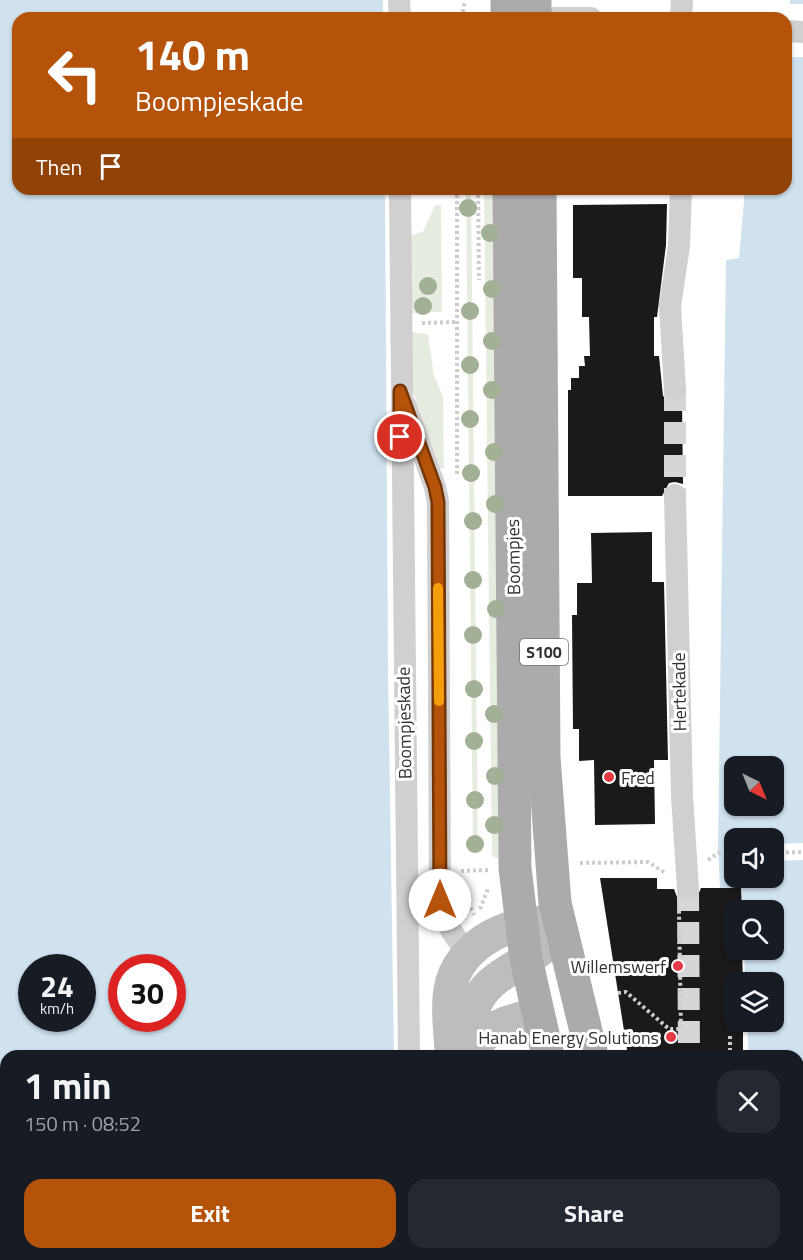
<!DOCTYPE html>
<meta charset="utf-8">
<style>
body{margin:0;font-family:"Titillium Web",sans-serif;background:#242831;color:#f1f3f6;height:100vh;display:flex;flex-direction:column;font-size:22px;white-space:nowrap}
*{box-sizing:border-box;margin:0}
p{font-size:20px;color:#9ea1a6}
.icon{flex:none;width:33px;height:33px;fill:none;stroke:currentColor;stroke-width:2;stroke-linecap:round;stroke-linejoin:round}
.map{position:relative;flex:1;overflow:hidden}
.sheet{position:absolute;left:0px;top:1050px;width:804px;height:210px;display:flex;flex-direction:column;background:#171b24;border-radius:18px 18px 0 0;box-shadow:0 2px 4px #0004}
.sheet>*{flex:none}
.hud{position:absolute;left:12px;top:12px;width:780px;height:183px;border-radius:18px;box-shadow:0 2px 4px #0004;background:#b45309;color:#fff;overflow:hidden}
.needle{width:39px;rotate:137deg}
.controls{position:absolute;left:724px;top:756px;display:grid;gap:12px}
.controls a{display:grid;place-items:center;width:60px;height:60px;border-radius:12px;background:#171b24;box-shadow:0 2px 4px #0004;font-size:30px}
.speed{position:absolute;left:18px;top:954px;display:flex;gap:12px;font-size:30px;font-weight:700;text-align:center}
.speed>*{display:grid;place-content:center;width:78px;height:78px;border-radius:50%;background:#171b24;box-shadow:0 2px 4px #0004;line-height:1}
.speed small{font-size:15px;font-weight:400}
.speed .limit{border:9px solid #d22;background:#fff;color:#111}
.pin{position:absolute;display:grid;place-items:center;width:51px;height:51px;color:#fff;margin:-26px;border:3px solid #fff;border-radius:50%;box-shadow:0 2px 6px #0007}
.me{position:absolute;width:66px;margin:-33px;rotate:0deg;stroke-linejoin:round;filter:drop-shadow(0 0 4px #0008)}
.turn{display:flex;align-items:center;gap:21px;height:126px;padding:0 24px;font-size:27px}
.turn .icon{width:78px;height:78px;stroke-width:2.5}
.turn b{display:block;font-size:42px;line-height:51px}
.then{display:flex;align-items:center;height:57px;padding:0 24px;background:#0003;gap:12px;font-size:22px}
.round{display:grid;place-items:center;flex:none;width:63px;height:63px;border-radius:18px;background:#242831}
.head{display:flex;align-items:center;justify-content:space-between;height:102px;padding:0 24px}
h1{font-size:36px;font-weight:700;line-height:45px}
.cta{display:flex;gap:12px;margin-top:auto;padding:12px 24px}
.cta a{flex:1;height:69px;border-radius:18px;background:#b45309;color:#fff;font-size:24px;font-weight:700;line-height:69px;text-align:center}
.cta a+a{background:#242831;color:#f1f3f6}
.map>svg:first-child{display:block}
.green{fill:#e6ecdf}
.water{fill:#cfe2ee;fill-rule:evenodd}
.pier{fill:#fff}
.building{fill:#1a1a1a}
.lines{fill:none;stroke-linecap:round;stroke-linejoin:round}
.minor-tunnel{stroke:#d6d6d6;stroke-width:22;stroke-dasharray:22 11;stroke-linecap:butt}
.path{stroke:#cdcdcd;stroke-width:4;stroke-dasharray:3 3;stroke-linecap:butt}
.minor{stroke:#d0d0d0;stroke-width:22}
.secondary{stroke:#bdbdbd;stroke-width:33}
.primary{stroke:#ababab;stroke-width:33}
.tree{fill:#a2b095}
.route-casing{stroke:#753606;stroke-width:15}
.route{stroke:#b45309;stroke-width:10}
.slow{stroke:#f59e0b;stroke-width:10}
.poi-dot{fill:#e63946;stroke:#fff;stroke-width:2}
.labels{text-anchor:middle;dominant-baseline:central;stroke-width:6;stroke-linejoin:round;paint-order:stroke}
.shield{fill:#fff;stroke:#707070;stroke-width:1.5}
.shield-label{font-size:16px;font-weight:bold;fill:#333}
.street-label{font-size:18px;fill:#333;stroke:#fff}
.poi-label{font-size:18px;fill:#333;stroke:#fff;text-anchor:end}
</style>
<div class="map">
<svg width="803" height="1260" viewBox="0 0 803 1260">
<rect width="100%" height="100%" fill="#fff"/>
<!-- green -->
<g class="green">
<path d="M466,189H471L478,849L475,850L473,848Z"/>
<path d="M484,189H499L498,858H495L492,856Z"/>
<path d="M435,205H441L442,310L440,312L409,313L410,235L423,232Z"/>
<path d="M412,332L428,334L434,376L443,396L444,469L440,468L411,386Z"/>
</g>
<!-- water -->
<g class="water">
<path d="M0,0H383V18H18V189H385L388,668L394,1056H6V1254H396V1260H0ZM32,968H82V1018H32ZM122,968H172V1018H122Z"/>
<path d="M790,0H803V1260H755L753,1254H798V1056H749L747,1022H774V982H745L744,950H774V910H742L741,888H720L718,848L726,260L739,258L745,189H786ZM735,766H774V806H735ZM735,838H774V878H735Z"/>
</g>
<!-- pier -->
<g class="pier">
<path d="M789,4H803V57H788Z"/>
<path d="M803,843V860L774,861V844Z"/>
</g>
<!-- building -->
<g class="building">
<path d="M667,204L666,245L657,317H654V356H659L663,396L670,401L682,400L683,484L675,482L669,483L662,496H568V390H571V378H579V366H585L584,356H590L589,317H582V278H573V205Z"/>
<path d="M652,532V582H664L668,760H654L655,824L595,825L594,760L579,761V729H573L572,615H577V583H592L591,533Z"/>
<path d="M600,878H657V889H674L677,897L688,902L696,900L701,888H741L742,910H735V950H742L743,982H735V1022H743V1056H628Z"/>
</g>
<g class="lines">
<!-- minor-tunnel -->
<g class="minor-tunnel">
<path d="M675,389V495"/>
<path d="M688,889L689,1056"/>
<path d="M691,1254V1260"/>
</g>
<!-- path -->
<g class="path">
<path d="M462,18L465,0"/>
<path d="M457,189V476"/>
<path d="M478,189L479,280"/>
<path d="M422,323L458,322"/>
<path d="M774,853L803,852"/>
<path d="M708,860L718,853H735"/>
<path d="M580,863L648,862L665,873"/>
<path d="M461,871L489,870"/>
<path d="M464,891L474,915"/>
<path d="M480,909L488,889"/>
<path d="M618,993L626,992L669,1029H681L679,910"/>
<path d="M730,1051V1034"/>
<path d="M438,1254V1260"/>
<path d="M541,1254V1260"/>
<path d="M739,1254L740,1260"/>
</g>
<!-- minor -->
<g class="minor">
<path d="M399,0L400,18"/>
<path d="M542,18H591"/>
<path d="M681,18L682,0"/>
<path d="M786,31L803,32"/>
<path d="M400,189L409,1056"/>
<path d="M675,389L670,306L679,246L681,189"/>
<path d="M406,406L435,487L438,502L440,900C445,923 453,937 470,954"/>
<path d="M675,495L682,796L688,889"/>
<path d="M411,1254V1260"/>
</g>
<!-- secondary -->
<g class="secondary">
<path d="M473,1046C497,1023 506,1022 536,1014"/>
<path d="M451,1056C451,1035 446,1011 450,990C457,943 516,915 559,924C550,963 485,966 474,1010C470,1023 473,1042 473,1056"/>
<path d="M474,1254L475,1260"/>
</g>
<!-- primary -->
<g class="primary">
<path d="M507,0V18"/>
<path d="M535,0V18"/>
<path d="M509,189L515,868L526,959L548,1056"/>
<path d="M540,189L544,757L555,903L592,1056"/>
<path d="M587,1254L588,1260"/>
<path d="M621,1254L622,1260"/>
</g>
</g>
<!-- trees -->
<g class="tree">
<circle cx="468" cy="208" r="9"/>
<circle cx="490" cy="233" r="9"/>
<circle cx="428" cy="286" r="9"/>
<circle cx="492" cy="289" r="9"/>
<circle cx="423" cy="306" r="9"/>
<circle cx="470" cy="311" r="9"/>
<circle cx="492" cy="341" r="9"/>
<circle cx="470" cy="365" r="9"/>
<circle cx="492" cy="390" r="9"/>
<circle cx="470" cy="419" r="9"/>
<circle cx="494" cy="452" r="9"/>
<circle cx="471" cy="473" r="9"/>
<circle cx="495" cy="504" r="9"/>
<circle cx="473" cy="521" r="9"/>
<circle cx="473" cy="580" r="9"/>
<circle cx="496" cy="609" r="9"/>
<circle cx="473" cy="635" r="9"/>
<circle cx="474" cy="689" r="9"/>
<circle cx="494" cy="714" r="9"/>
<circle cx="474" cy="741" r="9"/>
<circle cx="495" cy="776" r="9"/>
<circle cx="475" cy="800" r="9"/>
<circle cx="494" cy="825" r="9"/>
<circle cx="475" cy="844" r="9"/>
</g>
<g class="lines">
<defs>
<path id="route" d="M400,437V391L435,487L438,502L440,900"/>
</defs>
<!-- route casing -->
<use href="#route" class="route-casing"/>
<!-- route -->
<use href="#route" class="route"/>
<!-- slow -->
<path class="slow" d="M438,588L439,701"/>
</g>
<!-- markers -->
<g class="poi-dot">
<circle cx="609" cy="777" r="6"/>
<circle cx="678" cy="966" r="6"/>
<circle cx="671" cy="1037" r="6"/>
</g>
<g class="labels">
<!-- shield labels -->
<rect class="shield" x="520" y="639" width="48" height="26" rx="4.5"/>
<g class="shield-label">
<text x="544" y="652">S100</text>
</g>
<!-- street labels -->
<g class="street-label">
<text transform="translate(513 557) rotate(-91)">Boompjes</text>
<text transform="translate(679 692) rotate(-91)">Hertekade</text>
<text transform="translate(404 723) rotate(-91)">Boompjeskade</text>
</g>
<!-- poi labels -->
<g class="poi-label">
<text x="621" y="777" text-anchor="start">Fred</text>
<text x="666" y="966">Willemswerf</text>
<text x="659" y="1037">Hanab Energy Solutions</text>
</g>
</g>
</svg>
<div class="controls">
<a><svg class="needle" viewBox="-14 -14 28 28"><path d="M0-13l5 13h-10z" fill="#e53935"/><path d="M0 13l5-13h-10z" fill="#9ea1a6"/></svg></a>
<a><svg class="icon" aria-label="sound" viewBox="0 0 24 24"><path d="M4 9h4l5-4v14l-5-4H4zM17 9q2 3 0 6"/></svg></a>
<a><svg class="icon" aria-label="search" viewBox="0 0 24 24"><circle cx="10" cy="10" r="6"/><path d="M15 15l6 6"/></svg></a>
<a><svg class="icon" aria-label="layers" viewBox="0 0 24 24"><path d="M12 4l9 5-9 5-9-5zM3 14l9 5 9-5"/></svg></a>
</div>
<div class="speed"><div>24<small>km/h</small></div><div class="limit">30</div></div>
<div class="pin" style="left:400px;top:437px;background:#d93025"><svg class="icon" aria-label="arrive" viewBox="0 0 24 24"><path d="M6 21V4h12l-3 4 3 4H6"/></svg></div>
<svg class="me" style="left:440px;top:900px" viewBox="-20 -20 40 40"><circle r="19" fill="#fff"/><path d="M0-13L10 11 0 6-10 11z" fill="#b45309"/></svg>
<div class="hud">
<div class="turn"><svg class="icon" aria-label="left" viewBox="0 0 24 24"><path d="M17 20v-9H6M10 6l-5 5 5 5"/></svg><div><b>140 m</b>Boompjeskade</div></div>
<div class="then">Then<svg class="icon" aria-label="arrive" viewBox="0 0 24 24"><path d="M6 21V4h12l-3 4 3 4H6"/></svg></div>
</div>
<section class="sheet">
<div class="head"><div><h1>1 min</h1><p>150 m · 08:52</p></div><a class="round"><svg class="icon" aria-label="close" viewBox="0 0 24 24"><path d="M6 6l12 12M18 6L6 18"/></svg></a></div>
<div class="cta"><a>Exit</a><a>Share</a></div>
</section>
</div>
